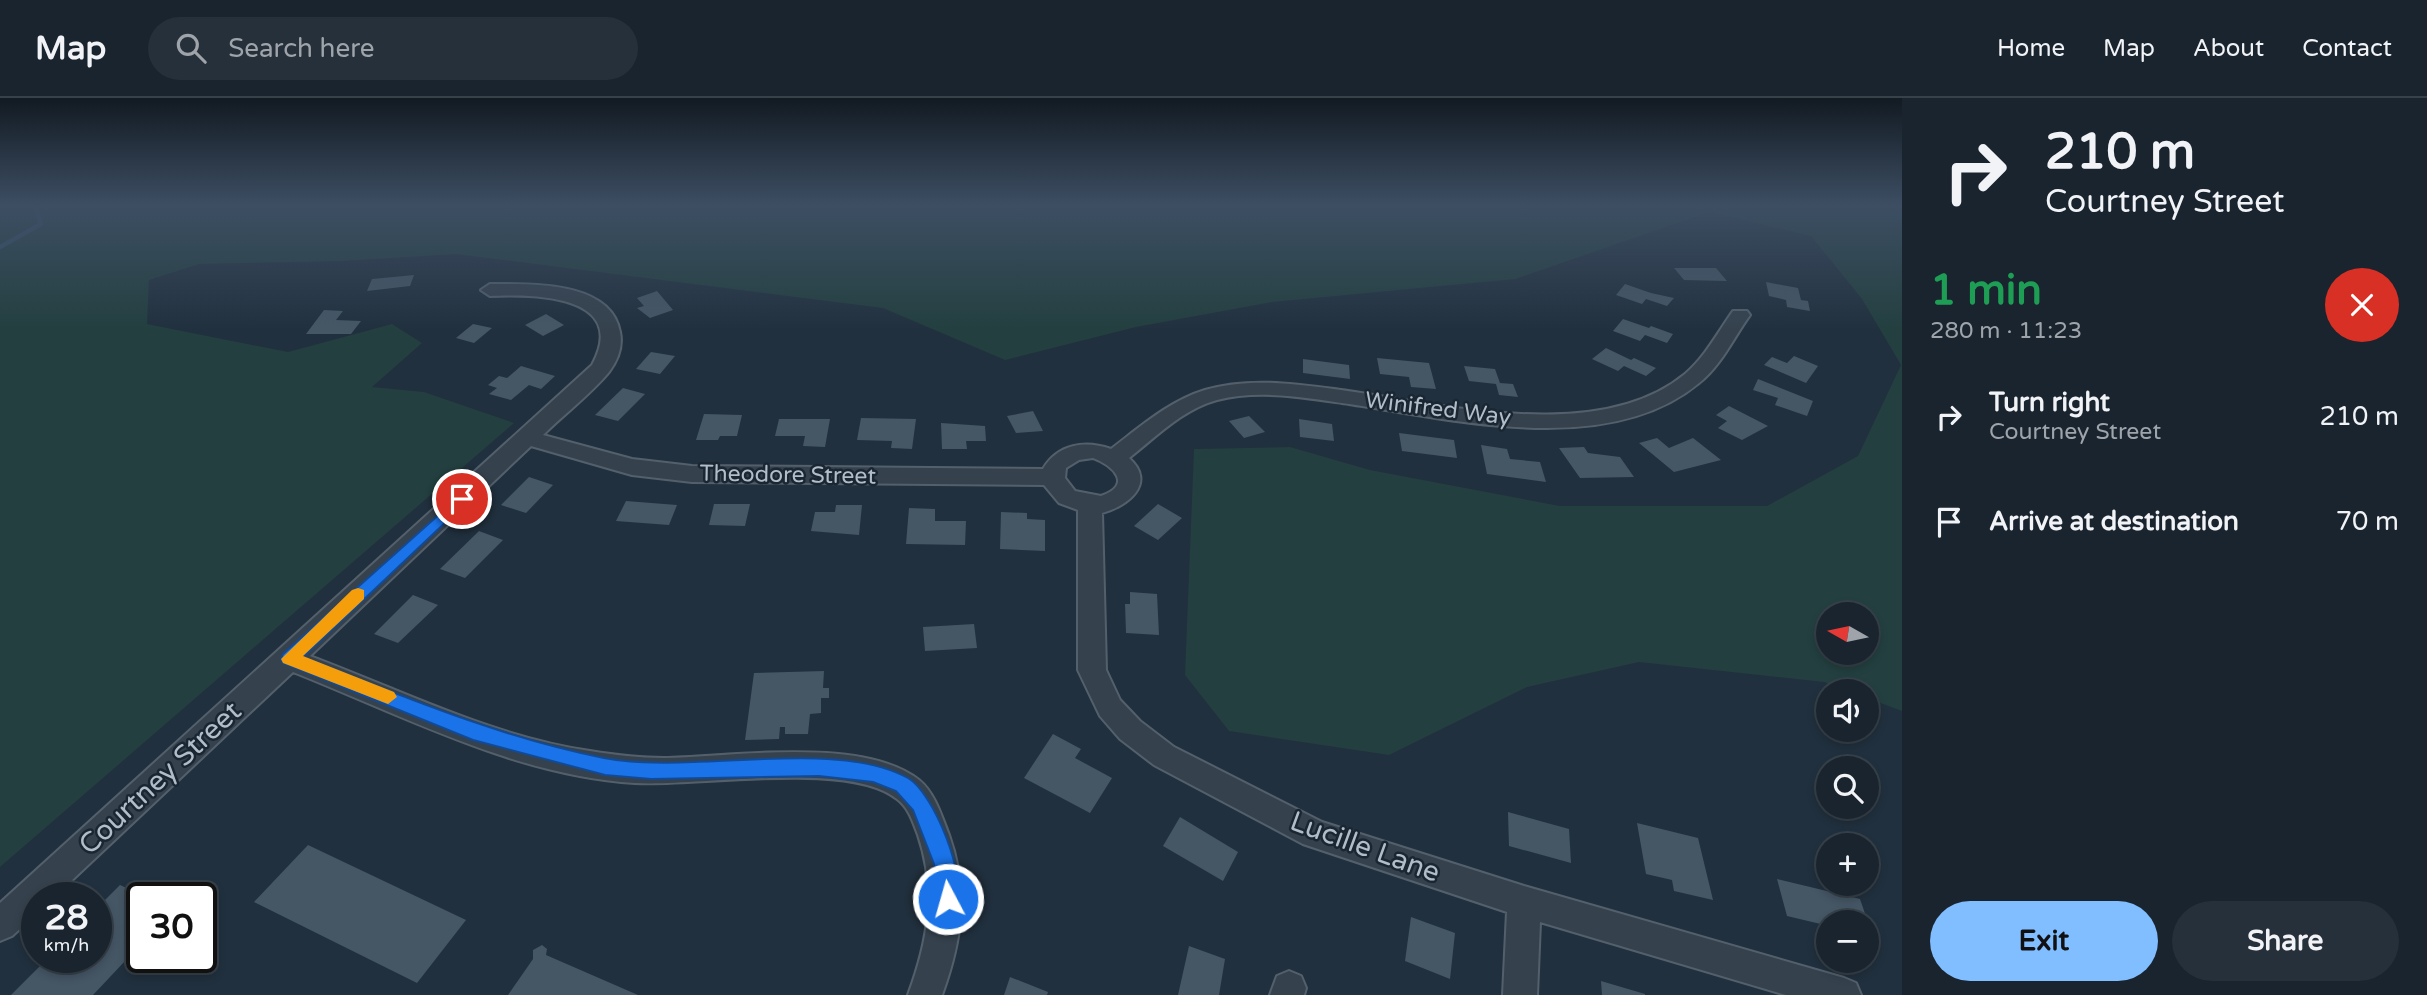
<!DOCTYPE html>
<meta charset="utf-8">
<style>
body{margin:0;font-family:"Varela Round",sans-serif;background:#26303a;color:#f1f3f6;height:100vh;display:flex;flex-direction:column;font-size:26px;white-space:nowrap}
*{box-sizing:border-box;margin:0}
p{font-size:23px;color:#9fa4aa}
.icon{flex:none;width:38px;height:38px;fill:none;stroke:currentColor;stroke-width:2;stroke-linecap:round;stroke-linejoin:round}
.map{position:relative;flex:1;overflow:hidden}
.sheet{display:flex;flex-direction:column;background:#19242e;width:525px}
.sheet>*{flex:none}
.top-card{background:#19242e;color:#f1f3f6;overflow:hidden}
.needle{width:46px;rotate:279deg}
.controls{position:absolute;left:1816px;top:504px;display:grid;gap:14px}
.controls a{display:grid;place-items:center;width:63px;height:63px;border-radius:50%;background:#19242e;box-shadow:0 4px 10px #0003,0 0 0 2px #37414a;font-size:35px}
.speed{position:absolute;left:21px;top:784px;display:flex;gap:14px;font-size:35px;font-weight:700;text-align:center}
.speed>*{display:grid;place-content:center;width:91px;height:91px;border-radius:50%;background:#19242e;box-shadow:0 4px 10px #0003,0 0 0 2px #37414a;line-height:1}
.speed small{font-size:18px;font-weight:400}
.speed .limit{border:4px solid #111;border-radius:10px;background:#fff;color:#111}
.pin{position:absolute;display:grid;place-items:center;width:60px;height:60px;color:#fff;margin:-30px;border:4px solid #fff;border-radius:50%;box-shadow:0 2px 7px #0007}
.me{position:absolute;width:77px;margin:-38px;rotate:354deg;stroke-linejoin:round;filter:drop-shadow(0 0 5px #0008)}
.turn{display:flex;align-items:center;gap:24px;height:147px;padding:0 28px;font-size:32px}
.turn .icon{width:91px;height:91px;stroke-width:2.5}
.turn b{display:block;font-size:49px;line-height:60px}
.round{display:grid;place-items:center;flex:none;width:74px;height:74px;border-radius:37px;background:#26303a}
.headline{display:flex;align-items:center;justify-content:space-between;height:119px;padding:0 28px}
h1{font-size:42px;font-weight:700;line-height:52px;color:#1e9e55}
.action{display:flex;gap:14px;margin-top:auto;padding:14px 28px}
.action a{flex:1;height:80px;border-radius:42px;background:#80beff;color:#111;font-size:28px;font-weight:700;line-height:80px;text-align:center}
.action a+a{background:#26303a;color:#f1f3f6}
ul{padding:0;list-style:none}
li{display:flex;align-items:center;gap:21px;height:105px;padding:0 28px}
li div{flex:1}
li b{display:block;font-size:26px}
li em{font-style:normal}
header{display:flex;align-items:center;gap:42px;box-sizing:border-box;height:98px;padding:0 35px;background:#19242e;border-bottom:2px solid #37414a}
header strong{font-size:33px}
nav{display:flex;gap:38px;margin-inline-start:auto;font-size:24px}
.search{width:490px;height:63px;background:#26303a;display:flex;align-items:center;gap:18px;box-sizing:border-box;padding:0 24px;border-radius:38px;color:#9fa4aa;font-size:26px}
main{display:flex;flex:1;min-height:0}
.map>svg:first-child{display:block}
.green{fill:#233f3f;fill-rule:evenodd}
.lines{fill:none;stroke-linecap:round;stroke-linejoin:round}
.stream{stroke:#344e67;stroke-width:4.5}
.building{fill:#455665}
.street-casing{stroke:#53606c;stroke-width:4}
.street{fill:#35424e;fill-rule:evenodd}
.route{fill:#1a73e8;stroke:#114b97;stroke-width:2}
.slow{fill:#f59e0b}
.labels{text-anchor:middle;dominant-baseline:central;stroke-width:5;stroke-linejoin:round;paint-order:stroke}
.street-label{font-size:23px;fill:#b1bdc9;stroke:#1a2733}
.near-street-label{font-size:28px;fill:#b1bdc9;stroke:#1a2733}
</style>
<header>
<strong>Map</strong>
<div class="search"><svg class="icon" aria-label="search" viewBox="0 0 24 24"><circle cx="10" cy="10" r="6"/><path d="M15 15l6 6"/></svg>Search here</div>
<nav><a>Home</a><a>Map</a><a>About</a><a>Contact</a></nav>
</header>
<main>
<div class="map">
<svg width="1902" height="897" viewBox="0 0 1902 897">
<rect width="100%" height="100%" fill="#21303e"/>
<!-- green -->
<path class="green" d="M0,108H1902V613L1867,600V593H1850L1824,584L1639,564L1527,589L1389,657L1229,633L1185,577L1194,351L1290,349L1370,372L1560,408H1767L1858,358L1901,267L1862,201L1811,138L1709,114L1515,181L1272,204L1136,229L1005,262L883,210L456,156L342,163L199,166L149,182L147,226L288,254L392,226L422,245L372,289L424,294L514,325L0,769ZM1829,516H1867V555H1829Z"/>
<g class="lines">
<!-- stream -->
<path class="stream" d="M0,149L41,126L35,108"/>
</g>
<!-- building -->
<g class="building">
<path d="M1674,170H1716L1727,183L1684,182Z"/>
<path d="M414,177L410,188L367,193L372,181Z"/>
<path d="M1766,184L1798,190L1801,202L1808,203L1810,213L1787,209L1786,202L1769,198Z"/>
<path d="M1625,186L1651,195L1674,200L1667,208L1646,201L1642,206L1616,197Z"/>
<path d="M657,193L673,212L650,220L637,210L644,208L637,200Z"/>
<path d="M324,212L343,213L336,222L361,223L351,236H306Z"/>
<path d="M546,216L564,227L543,238L525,227Z"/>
<path d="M1623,221L1649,230L1651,228L1673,236L1667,245L1645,237L1640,243L1613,233Z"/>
<path d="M473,226L492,230L474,245L456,240Z"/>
<path d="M1606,250L1631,262L1634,260L1656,270L1646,278L1624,268L1618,273L1592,261Z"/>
<path d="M651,254L675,258L660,276L636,271Z"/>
<path d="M1794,258L1818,268L1806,285L1764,267L1772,259L1787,265Z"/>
<path d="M1377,260L1429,265L1436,291L1411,289L1409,279L1380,276Z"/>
<path d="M1303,261L1349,267L1350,281L1303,275Z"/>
<path d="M521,268L555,278L541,291L529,287L511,302L489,296L497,290L488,287L499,278L507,280Z"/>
<path d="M1464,268L1495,271L1500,285L1513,286L1518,299L1499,297L1496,286L1469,283Z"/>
<path d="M1758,281L1813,303L1807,318L1775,307L1778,300L1753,292Z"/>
<path d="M623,290L645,296L618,323L595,317Z"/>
<path d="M1729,308L1768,328L1742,342L1718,330L1727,323L1716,317Z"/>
<path d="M1033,313L1043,333L1016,335L1007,318Z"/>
<path d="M704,316L742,317L737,338H720L718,342H696Z"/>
<path d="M1249,318L1265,334L1244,340L1229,323Z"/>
<path d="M861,320L916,321L912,351L891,350L892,343L857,342Z"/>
<path d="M779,321H830L825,349L803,348L805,338H775Z"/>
<path d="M1299,321L1332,326L1334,343L1300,339Z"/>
<path d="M941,325L985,328L986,343H966L967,351H942Z"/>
<path d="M1399,335L1454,342L1457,360L1402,353Z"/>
<path d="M1657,340L1669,350L1693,340L1721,362L1674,374L1639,345Z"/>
<path d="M1481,347L1507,351L1510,361L1540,364L1546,384L1487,376Z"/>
<path d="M1584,349L1588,355L1620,359L1634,379L1580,380L1559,350Z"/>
<path d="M529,379L553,387L526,415L501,407Z"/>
<path d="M626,403L677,407L669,427L616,423Z"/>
<path d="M714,406H750L745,428L709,427Z"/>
<path d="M1158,406L1182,420L1158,442L1134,428Z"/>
<path d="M836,407H862L859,437L811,433L815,414H835Z"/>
<path d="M909,410L935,411V423H966L965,447L906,446Z"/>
<path d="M1001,414L1027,415V421L1045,422V453L1000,451Z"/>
<path d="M479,433L503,442L465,480L440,471Z"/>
<path d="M1130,494L1157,496L1159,537L1126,535L1125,506H1130Z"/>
<path d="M413,497L438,507L398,545L374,536Z"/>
<path d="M974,526L977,550L925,553L923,529Z"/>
<path d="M824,573L823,590H829V600H821V615L810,616L808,636H785V629H780L779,641L745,642L754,575Z"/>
<path d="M1053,636L1081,651L1075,660L1112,680L1090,715L1024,680Z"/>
<path d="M1508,714L1569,731L1571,765L1509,748Z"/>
<path d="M1180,719L1238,754L1223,783L1163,748Z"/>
<path d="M1637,725L1698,740L1713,802L1674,793L1672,782L1646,776Z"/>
<path d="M308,747L466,822L417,885L254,804Z"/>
<path d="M1777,781L1860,801L1873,839L1867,838V824H1829V828L1787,818Z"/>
<path d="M120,787L148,800H142V845L93,897H11L49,859H96V811Z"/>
<path d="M1411,819L1455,835L1450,881L1405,863Z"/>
<path d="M542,847L547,851L546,857L638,897H508L533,861V852Z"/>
<path d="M1189,848L1225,861L1219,897H1178Z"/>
<path d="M1010,879L1048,894L1047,897H1004Z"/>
<path d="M1601,883L1645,896V897H1602Z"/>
</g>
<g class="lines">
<defs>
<g id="street">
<path d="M506,186C542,186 612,187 620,234C623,248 618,262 609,274C590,297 564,316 543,337L632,361L692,368L1043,371C1058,346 1085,342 1111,351C1140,329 1169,303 1205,292C1249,279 1296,286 1341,292C1442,306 1599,347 1685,276C1705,259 1718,234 1733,213H1747L1750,217C1734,239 1721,268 1699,285C1609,360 1455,322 1349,306C1307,300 1260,291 1217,302C1183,311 1156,339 1129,360C1157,385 1128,408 1102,415L1106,572L1120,602L1140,623L1174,649L1322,724L1524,788L1844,880L1856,885L1861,897H1786L1540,824L1537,897H1503L1507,814L1303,746L1154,667L1120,641L1100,618L1078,572V412L1059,405L1044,387L692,384L632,377L531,348L310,558C401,592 493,639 590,653C615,657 639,660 664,660C732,659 863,638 919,682C935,695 942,719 949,737C969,793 962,842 942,897H908C928,843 937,793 918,737C913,724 909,710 897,701C849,662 699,689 635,685C516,678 402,617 293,574L53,800H37V815L12,838L0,843V805L592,267C630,197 534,196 490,198L481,192L490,186ZM1093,360C1114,368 1133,387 1101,398L1075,393L1065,380L1066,370L1079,362Z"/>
<path d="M1289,873L1301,878L1306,890L1304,897H1270L1277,878Z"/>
</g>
</defs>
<!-- street casing -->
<use href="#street" class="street-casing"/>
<!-- street -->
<use href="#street" class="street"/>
</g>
<!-- sky -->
<linearGradient id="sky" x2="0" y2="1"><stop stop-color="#121a22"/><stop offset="0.46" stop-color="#3d4e63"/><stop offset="1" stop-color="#3d4e63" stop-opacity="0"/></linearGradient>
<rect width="1902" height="233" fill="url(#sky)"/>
<!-- route -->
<path class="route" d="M462,396L467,397V404L303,559C402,598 499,639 604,660C690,677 834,639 908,680C934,695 968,781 956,808L948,811L941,808L934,766L913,712L896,693L873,684L819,678L651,681L605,677L473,642L283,565L281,561L283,556Z"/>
<!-- slow -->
<path class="slow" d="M358,490L364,492V501L303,558L394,594L397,599L388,606L283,565L281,561L352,492Z"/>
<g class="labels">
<!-- street labels -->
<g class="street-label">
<text transform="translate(1438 311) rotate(7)">Winifred Way</text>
<text transform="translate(788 377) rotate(1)">Theodore Street</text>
</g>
<!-- near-street labels -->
<g class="near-street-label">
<text transform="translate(160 680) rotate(-43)">Courtney Street</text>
<text transform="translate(1365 749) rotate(20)">Lucille Lane</text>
</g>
</g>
</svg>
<div class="controls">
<a><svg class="needle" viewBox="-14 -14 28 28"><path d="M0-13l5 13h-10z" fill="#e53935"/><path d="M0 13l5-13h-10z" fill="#9fa4aa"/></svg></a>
<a><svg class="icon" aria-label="sound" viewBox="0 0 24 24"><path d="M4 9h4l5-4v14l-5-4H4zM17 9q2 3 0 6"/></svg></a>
<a><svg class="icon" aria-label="search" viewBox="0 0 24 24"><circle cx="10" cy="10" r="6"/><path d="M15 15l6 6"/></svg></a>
<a>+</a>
<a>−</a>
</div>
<div class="speed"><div>28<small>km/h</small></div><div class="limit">30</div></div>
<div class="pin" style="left:462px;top:401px;background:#d93025"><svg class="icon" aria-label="arrive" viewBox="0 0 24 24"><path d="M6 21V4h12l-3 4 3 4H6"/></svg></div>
<svg class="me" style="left:948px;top:801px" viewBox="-20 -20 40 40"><circle r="17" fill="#1a73e8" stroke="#fff" stroke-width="3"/><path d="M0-11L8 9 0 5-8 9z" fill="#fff"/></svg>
</div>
<section class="sheet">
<div class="top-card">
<div class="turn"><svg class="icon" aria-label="right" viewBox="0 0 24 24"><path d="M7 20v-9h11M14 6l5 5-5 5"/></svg><div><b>210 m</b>Courtney Street</div></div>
</div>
<div class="headline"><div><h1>1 min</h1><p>280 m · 11:23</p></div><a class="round" style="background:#d93025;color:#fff"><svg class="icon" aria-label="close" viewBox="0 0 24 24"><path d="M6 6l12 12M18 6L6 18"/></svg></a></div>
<ul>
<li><svg class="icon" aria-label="right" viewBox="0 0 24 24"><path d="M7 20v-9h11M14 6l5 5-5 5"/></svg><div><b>Turn right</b><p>Courtney Street</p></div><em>210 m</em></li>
<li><svg class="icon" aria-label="arrive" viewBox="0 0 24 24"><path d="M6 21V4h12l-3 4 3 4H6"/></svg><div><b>Arrive at destination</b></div><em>70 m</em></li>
</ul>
<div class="action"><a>Exit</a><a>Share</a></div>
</section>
</main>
